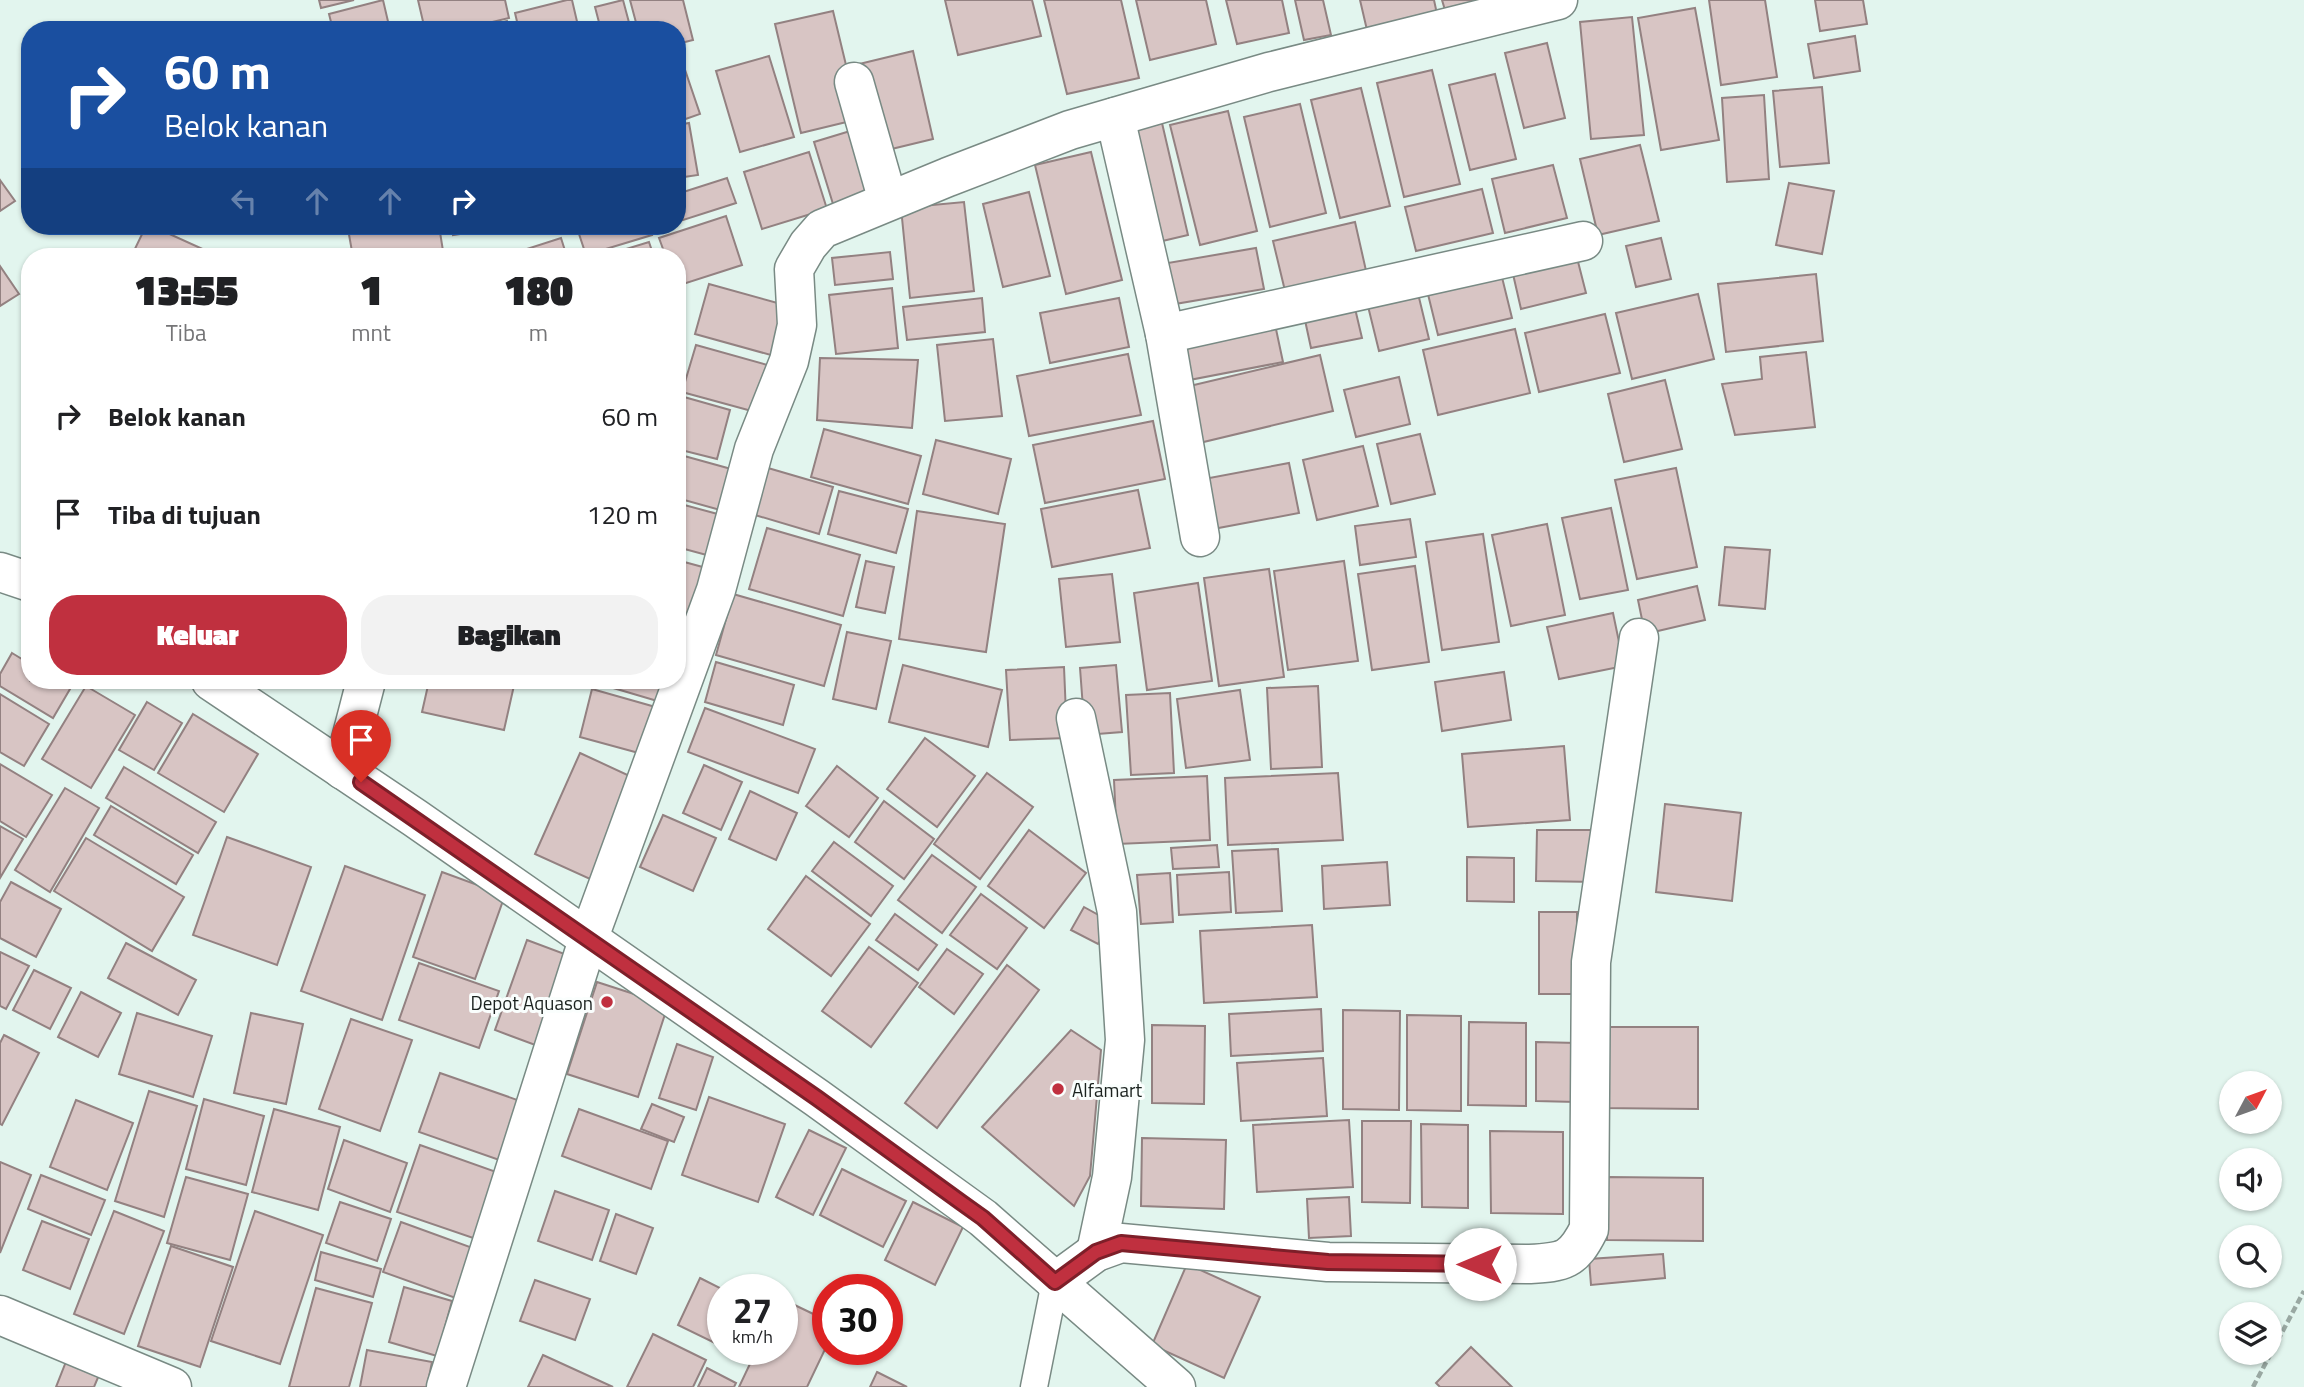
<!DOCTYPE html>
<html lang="id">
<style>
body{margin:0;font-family:"Titillium Web",sans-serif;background:#f2f2f2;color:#202124;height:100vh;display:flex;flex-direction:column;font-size:26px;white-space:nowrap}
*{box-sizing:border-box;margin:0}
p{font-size:23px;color:#757577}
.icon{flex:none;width:38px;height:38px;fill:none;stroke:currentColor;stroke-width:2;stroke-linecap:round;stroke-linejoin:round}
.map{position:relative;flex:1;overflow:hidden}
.panel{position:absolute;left:21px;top:248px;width:665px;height:441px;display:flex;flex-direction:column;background:#fff;border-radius:28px;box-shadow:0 2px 5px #0004}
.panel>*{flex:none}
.top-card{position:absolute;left:21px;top:21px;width:665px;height:214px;border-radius:28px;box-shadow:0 2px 5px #0004;background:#1a4fa0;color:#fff;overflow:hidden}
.needle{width:46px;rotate:49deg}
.tools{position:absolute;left:2219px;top:1071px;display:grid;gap:14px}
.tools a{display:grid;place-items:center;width:63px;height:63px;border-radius:50%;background:#fff;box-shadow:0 2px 5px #0004;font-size:35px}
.speed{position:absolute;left:707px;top:1274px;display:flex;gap:14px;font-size:35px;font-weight:700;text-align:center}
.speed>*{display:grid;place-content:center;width:91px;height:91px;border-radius:50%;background:#fff;box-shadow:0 2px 5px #0004;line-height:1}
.speed small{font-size:18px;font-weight:400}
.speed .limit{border:10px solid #d22;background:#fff;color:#111}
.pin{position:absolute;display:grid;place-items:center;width:60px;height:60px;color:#fff;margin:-72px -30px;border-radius:50% 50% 50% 0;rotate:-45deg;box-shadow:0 0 7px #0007}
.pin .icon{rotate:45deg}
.me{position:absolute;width:77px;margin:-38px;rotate:270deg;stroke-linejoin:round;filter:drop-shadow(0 0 5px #0008)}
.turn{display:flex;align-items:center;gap:24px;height:147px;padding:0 28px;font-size:32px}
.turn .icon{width:91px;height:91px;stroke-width:2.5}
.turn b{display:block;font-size:49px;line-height:60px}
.lanes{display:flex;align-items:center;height:66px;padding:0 28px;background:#0003;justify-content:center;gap:35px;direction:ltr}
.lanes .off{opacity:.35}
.eta{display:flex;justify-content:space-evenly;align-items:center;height:119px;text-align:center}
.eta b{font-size:42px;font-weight:800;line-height:49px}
.button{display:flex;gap:14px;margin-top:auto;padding:14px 28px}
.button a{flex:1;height:80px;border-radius:28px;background:#c0303f;color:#fff;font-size:28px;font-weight:800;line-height:80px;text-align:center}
.button a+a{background:#f2f2f2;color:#202124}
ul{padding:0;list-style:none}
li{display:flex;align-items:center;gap:21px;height:98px;padding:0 28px}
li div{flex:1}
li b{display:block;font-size:26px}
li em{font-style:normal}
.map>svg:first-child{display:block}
.building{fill:#d8c5c4;stroke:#938181;stroke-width:2}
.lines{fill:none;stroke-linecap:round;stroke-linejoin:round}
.service-casing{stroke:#798a84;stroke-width:29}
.minor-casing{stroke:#798a84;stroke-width:41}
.tertiary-casing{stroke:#798a84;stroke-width:41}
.path{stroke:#99a8a2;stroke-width:4.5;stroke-dasharray:7 3.5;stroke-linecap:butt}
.service{stroke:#fff;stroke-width:26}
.minor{stroke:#fff;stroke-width:38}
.tertiary{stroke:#fff;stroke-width:38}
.route-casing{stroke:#7d1f29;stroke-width:18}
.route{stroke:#c0303f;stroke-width:12}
.poi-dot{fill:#c0303f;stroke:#fafefd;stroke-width:2.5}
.labels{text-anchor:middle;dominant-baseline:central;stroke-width:6;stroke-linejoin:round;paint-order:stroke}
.poi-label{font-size:19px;fill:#1a211e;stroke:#fafefd;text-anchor:end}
</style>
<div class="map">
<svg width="2304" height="1387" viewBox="0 0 2304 1387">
<rect width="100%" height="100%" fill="#e2f5ee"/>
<!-- building -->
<g class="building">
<path d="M319,0H354L321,8Z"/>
<path d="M383,0L390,30H333L329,14Z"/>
<path d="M418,0H505L509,18L459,30H425Z"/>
<path d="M567,0H572L579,30H519L515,13Z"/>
<path d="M623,0L631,30H601L595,7Z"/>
<path d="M630,0H683L693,40L677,44V30H638Z"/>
<path d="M945,0H1032L1041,36L958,55Z"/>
<path d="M1044,0H1121L1139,78L1067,94Z"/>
<path d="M1136,0H1206L1216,44L1150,60Z"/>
<path d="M1226,0H1282L1289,33L1237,44Z"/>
<path d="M1295,0H1323L1331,35L1304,40Z"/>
<path d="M1360,0H1434L1437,14L1367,30Z"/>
<path d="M1442,0H1489L1445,10Z"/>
<path d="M1709,0H1765L1777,77L1721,85Z"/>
<path d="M1815,0H1863L1867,24L1820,31Z"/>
<path d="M1695,8L1719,140L1661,150L1638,18Z"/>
<path d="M833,11L859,119L801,133L775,24Z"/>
<path d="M1632,17L1644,135L1591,139L1580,22Z"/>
<path d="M507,21L509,30H471Z"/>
<path d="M1855,36L1860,71L1814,78L1808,44Z"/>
<path d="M1547,43L1565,118L1524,128L1505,53Z"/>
<path d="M913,51L933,139L875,153L855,65Z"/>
<path d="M769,56L794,137L740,152L716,71Z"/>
<path d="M682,61L700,114L677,122V63Z"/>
<path d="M1432,70L1460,184L1404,197L1377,83Z"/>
<path d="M1495,74L1516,159L1470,170L1449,85Z"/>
<path d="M1822,87L1829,163L1780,167L1773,91Z"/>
<path d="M1361,88L1390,206L1340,218L1311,100Z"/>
<path d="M1764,95L1769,179L1727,182L1722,98Z"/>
<path d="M1300,104L1326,213L1270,227L1244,117Z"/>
<path d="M1228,111L1257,231L1200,245L1170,125Z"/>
<path d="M689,123L698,175L677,178V125Z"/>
<path d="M1162,123L1188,235L1154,243L1128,132Z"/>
<path d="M860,128L879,190L833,204L814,142Z"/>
<path d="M1640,145L1659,221L1598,235L1580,159Z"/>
<path d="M809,152L827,209L762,229L744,172Z"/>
<path d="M1091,152L1122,280L1066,294L1035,165Z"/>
<path d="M1553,165L1567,218L1505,233L1492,179Z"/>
<path d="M727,178L736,203L677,222V194Z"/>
<path d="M0,180L15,201L0,211Z"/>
<path d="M1789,183L1834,191L1822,254L1776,245Z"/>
<path d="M1482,189L1493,233L1416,251L1405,207Z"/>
<path d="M1029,192L1050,276L1003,287L983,204Z"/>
<path d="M964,202L974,291L910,298L901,208Z"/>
<path d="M726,216L742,265L677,286V257H666L659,238Z"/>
<path d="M1355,222L1367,275L1286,295L1273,241Z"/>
<path d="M146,226H152L207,251L204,257H131Z"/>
<path d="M371,226H439L444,257H353L348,229Z"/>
<path d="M452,226H512L453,235Z"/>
<path d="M585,226H649L652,235L586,255L577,228Z"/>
<path d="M561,238L567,257H502Z"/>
<path d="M1661,238L1671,279L1636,287L1626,246Z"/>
<path d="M649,242L654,257H600Z"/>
<path d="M1574,246L1586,293L1521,309L1510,261Z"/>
<path d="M1256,248L1264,289L1169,305L1162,264Z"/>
<path d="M890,252L893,279L835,285L832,258Z"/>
<path d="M1498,261L1512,318L1438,335L1424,278Z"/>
<path d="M0,266L19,294L0,306Z"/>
<path d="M1816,274L1823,341L1726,352L1718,284Z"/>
<path d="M1415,281L1429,339L1379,351L1365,294Z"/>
<path d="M709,284L792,307L778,357L695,334Z"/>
<path d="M892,288L898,348L836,354L829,295Z"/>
<path d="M1698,294L1714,359L1632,379L1616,313Z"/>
<path d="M982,298L985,332L907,340L903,307Z"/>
<path d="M1119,298L1129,347L1050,363L1040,313Z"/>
<path d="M1353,300L1362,338L1311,348L1303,311Z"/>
<path d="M1605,314L1620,373L1539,392L1525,333Z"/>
<path d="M1273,315L1283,362L1179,382L1170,336Z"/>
<path d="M1515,329L1530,393L1438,415L1423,350Z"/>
<path d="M993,339L1002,416L945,421L937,345Z"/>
<path d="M696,345L771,366L759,413L682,392Z"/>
<path d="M1806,352L1815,427L1735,435L1722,384L1762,379L1760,357Z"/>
<path d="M1128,354L1141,415L1029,436L1017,376Z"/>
<path d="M1320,355L1333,411L1191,445L1177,389Z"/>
<path d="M820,358L918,360L912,428L817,420Z"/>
<path d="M1399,377L1410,424L1356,437L1344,390Z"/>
<path d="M1665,380L1682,449L1624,462L1608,394Z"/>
<path d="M677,395L730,410L717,459L677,449Z"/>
<path d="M1153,421L1165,479L1045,503L1033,445Z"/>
<path d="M824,429L921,456L908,504L811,477Z"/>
<path d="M1420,434L1435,494L1391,504L1377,444Z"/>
<path d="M936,440L1011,459L998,514L923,494Z"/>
<path d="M1363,446L1378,506L1317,520L1303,460Z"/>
<path d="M677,454L742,472L731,513L677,498Z"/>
<path d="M1289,463L1299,513L1213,529L1204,479Z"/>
<path d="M768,468L833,487L819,534L755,515Z"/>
<path d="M1676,468L1697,567L1637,579L1615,480Z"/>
<path d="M1138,490L1150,548L1052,567L1041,509Z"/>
<path d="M839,491L908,509L896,553L828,534Z"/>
<path d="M677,503L725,516L714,557L677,547Z"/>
<path d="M1611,508L1628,590L1580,599L1562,518Z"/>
<path d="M917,511L1005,524L986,652L899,639Z"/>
<path d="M1410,519L1416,557L1360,565L1355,526Z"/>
<path d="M1547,524L1565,615L1511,626L1492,535Z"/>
<path d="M767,528L860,555L843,616L749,589Z"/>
<path d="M1483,534L1499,642L1442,650L1426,542Z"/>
<path d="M1725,547L1770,550L1765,609L1719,605Z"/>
<path d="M677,560L710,569L690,642L677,639Z"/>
<path d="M866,561L894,567L885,613L856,607Z"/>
<path d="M1344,561L1358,661L1288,670L1274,571Z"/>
<path d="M1415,566L1429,662L1372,670L1358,574Z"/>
<path d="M1269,569L1284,677L1219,686L1204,578Z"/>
<path d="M1112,574L1120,642L1066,647L1059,579Z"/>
<path d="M1198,583L1212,681L1147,690L1134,593Z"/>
<path d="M1697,586L1705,620L1645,634L1638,600Z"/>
<path d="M733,594L841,625L824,686L716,655Z"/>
<path d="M1613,613L1624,666L1559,679L1547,627Z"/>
<path d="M847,632L891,641L876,709L833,699Z"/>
<path d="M12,653L30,664V681H57L70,689L53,718L0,686V674Z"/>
<path d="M716,662L794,685L783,725L705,702Z"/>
<path d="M903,665L1002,690L988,747L889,722Z"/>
<path d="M1116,665L1122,732L1085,735L1080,668Z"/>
<path d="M1064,667L1067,738L1010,740L1006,670Z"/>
<path d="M1504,672L1511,720L1442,731L1435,682Z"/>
<path d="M429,681H515L504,730L422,712Z"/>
<path d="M612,681H670L664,703L610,687Z"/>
<path d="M86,686L135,715L91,788L42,759Z"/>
<path d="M1318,686L1322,767L1271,769L1267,688Z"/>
<path d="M592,689L659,708L646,755L580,737Z"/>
<path d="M1240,690L1250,760L1186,768L1177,699Z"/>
<path d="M1170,693L1174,773L1131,775L1126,695Z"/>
<path d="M0,694L49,724L24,766L0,752Z"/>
<path d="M147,702L182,723L154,770L119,750Z"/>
<path d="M705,708L815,749L798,793L688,752Z"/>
<path d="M193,714L258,754L224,812L158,773Z"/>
<path d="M925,738L975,776L937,827L887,789Z"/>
<path d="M1564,746L1570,820L1468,827L1462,754Z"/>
<path d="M580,753L634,778L590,879L535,854Z"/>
<path d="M0,764L52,795L26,837L0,821Z"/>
<path d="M704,765L742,782L721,830L683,813Z"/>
<path d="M837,766L878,798L849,837L806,806Z"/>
<path d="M124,767L216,822L198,853L106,798Z"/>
<path d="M987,773L1033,807L980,879L934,844Z"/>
<path d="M1338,773L1343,840L1228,845L1225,778Z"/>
<path d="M1207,776L1210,840L1117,844L1114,780Z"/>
<path d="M65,788L99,808L50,892L15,870Z"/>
<path d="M750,791L797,813L776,860L729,839Z"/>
<path d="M884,801L934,839L904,879L855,842Z"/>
<path d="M1665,804L1741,813L1732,901L1656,892Z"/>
<path d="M111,806L193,855L176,884L94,835Z"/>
<path d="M663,815L716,838L693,891L640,867Z"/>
<path d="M0,826L23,839L0,878Z"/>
<path d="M1029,830L1086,873L1044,928L988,886Z"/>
<path d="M1537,830H1597V882L1536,881Z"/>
<path d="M227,837L311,867L277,965L193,935Z"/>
<path d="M86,838L184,897L152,951L54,891Z"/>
<path d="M834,842L893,886L871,916L812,871Z"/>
<path d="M1217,845L1219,867L1173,869L1171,848Z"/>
<path d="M1278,849L1282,911L1236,913L1232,851Z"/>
<path d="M932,855L976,887L942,933L898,900Z"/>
<path d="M1467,857L1514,858V902L1467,901Z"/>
<path d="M1387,862L1390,905L1324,909L1322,866Z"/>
<path d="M345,866L425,895L382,1020L301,991Z"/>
<path d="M442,872L505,895L475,979L413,957Z"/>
<path d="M1229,872L1231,912L1179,915L1177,875Z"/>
<path d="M1170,873L1173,922L1141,924L1137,875Z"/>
<path d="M806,876L870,924L831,976L768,929Z"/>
<path d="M11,882L61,909L36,957L0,938V902Z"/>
<path d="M981,894L1027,928L997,969L950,935Z"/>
<path d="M1084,907L1111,922L1098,944L1071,930Z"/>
<rect x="1539" y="912" width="38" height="82"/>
<path d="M895,914L937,945L918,970L876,940Z"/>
<path d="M1312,925L1317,997L1204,1003L1200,931Z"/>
<path d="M527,940L578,959L546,1049L495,1030Z"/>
<path d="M126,943L196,980L178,1015L108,978Z"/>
<path d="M869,947L918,983L871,1047L822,1011Z"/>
<path d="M947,949L983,974L954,1014L919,987Z"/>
<path d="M0,952L29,966L6,1009L0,1006Z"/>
<path d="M419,963L499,991L479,1048L399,1020Z"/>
<path d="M1007,965L1039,990L937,1128L905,1103Z"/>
<path d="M34,970L71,988L50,1029L13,1010Z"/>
<path d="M597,982L668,1005L638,1097L567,1074Z"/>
<path d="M81,992L121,1013L98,1057L58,1037Z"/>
<path d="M1321,1009L1323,1051L1231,1056L1229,1014Z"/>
<path d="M1343,1010L1400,1011L1399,1110L1343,1109Z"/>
<path d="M137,1013L212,1036L193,1097L119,1074Z"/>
<path d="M251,1013L303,1024L286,1104L234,1093Z"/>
<path d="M1407,1015L1461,1016V1111L1407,1110Z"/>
<path d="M351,1019L412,1040L380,1131L319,1109Z"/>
<path d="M1469,1022L1526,1023V1106L1468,1105Z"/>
<path d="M1152,1025L1205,1026L1204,1104L1152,1103Z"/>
<path d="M1598,1027H1698V1109L1598,1108Z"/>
<path d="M1071,1030L1101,1050L1090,1176L1074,1206L982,1127Z"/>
<path d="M4,1035L39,1053L2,1125L0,1124V1043Z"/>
<path d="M1536,1042L1577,1043L1576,1102L1536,1101Z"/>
<path d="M677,1044L713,1057L696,1110L659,1098Z"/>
<path d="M1323,1058L1327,1116L1241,1121L1237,1063Z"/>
<path d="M440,1073L526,1103L505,1162L419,1132Z"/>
<path d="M149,1091L197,1106L164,1217L115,1201Z"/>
<path d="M709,1097L785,1124L758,1202L682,1175Z"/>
<path d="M204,1099L264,1116L246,1185L186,1169Z"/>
<path d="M76,1100L133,1123L107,1190L50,1167Z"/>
<path d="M652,1104L684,1117L674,1142L641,1129Z"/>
<path d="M274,1109L340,1127L318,1210L252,1192Z"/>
<path d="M579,1109L668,1141L651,1189L562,1156Z"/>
<path d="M1349,1120L1353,1187L1257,1192L1253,1125Z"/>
<path d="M1362,1121H1411L1410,1203L1362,1202Z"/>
<path d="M1421,1124L1468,1125V1208L1422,1207Z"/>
<path d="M809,1130L846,1148L813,1215L776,1197Z"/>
<path d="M1490,1131L1563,1132V1214L1491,1213Z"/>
<path d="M1142,1138L1226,1140L1224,1209L1141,1206Z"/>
<path d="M344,1140L407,1163L390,1212L328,1189Z"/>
<path d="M420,1145L502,1174L479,1240L397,1212Z"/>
<path d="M0,1162L31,1175L0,1253Z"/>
<path d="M842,1169L906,1201L883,1247L820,1215Z"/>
<path d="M41,1175L105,1200L91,1235L28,1209Z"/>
<path d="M186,1177L248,1194L230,1260L167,1243Z"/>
<path d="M1608,1177L1703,1178V1241L1607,1240Z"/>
<path d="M555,1191L609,1210L592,1260L538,1241Z"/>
<path d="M1349,1197L1351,1236L1309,1238L1307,1199Z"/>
<path d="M340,1202L391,1219L377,1261L326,1243Z"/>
<path d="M913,1202L963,1227L935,1285L885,1260Z"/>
<path d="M114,1211L164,1231L124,1334L74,1314Z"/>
<path d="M255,1211L323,1235L280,1364L211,1341Z"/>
<path d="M616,1214L653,1228L636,1274L600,1261Z"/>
<path d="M42,1221L89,1239L70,1289L23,1270Z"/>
<path d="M401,1222L481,1251L464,1301L383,1272Z"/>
<path d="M171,1246L233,1267L200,1367L138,1346Z"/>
<path d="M321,1252L381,1269L373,1297L315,1280Z"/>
<path d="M1663,1254L1665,1278L1591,1285L1589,1259Z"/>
<path d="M1187,1264L1260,1297L1224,1378L1152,1345Z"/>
<path d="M700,1278L724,1290L723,1347L678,1325Z"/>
<path d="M535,1280L590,1299L575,1340L520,1321Z"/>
<path d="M404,1287L452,1301L437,1356L389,1342Z"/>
<path d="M316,1288L372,1303L349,1387H289Z"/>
<path d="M782,1299L828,1321V1343L807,1387H739L757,1349H782Z"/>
<path d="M653,1334L706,1360L693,1387H627Z"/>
<path d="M1471,1347L1512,1387H1440L1436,1383Z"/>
<path d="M367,1350L432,1362L427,1387H360Z"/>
<path d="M69,1354L102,1368L94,1387H56Z"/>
<path d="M543,1355L613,1387H528Z"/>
<path d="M707,1368L736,1383L734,1387H698Z"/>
<path d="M877,1372L907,1387H870Z"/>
</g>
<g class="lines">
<defs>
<path id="service" d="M1034,1387L1055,1282"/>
<g id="minor">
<path d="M854,82L888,201"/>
<path d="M1115,117L1165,334L1200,537"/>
<path d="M1165,334L1583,241"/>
<path d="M1076,718L1117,912L1125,1040L1112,1177L1096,1252"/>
<path d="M343,770L366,681"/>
<path d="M1055,1282L1096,1252L1121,1243L1328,1262L1530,1264C1564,1262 1573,1261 1589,1229L1591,962L1639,638"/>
<path d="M0,1315L172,1387"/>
<path d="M446,1387L588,940L716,590L754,449L789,361L797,325L794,269L808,245L822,229L948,177L1070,130L1269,72L1558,0"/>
</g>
<g id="tertiary">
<path d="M0,572L30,582"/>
<path d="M211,681L415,818L817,1098L983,1218L1176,1387"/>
</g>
</defs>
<!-- service casing -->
<use href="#service" class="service-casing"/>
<!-- minor casing -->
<use href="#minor" class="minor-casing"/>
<!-- tertiary casing -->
<use href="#tertiary" class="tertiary-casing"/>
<!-- path -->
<path class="path" d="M2253,1387L2304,1291"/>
<!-- service -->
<use href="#service" class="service"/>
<!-- minor -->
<use href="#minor" class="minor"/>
<!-- tertiary -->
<use href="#tertiary" class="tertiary"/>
</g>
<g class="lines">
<defs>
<path id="route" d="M361,782L817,1098L962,1203L983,1218L1055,1282L1096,1252L1121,1243L1328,1262L1480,1264"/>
</defs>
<!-- route casing -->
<use href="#route" class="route-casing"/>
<!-- route -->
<use href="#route" class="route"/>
</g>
<!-- markers -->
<g class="poi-dot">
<circle cx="607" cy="1002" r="7"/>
<circle cx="1058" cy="1089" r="7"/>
</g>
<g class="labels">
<!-- poi labels -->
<g class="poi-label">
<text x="593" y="1002">Depot Aquason</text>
<text x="1072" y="1089" text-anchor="start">Alfamart</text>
</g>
</g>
</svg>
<div class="tools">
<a><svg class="needle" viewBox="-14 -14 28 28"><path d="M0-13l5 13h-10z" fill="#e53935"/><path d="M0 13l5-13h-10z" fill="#757577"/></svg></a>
<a><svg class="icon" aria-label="sound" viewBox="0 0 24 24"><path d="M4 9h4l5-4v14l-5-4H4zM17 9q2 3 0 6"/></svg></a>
<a><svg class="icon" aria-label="search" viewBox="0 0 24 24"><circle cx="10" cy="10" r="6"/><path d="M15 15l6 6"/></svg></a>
<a><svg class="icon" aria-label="layers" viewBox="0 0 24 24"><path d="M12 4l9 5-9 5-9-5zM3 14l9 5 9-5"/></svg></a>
</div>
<div class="speed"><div>27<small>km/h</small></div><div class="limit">30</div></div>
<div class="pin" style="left:361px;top:782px;background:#d93025"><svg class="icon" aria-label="arrive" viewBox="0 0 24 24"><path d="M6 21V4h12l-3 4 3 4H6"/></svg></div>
<svg class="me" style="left:1480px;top:1264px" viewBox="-20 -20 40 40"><circle r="19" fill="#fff"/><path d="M0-13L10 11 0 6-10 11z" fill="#c0303f"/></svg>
<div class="top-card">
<div class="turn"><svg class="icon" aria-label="right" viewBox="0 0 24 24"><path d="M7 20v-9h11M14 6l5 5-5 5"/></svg><div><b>60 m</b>Belok kanan</div></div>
<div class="lanes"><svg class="icon off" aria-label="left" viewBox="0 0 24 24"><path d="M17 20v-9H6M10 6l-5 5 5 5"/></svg><svg class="icon off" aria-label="ahead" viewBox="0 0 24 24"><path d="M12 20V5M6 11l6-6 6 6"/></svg><svg class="icon off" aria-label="ahead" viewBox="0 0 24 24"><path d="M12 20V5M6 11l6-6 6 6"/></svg><svg class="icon" aria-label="right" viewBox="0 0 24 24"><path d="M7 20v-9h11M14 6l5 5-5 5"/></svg></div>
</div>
<section class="panel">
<div class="eta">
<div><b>13:55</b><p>Tiba</p></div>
<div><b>1</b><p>mnt</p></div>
<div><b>180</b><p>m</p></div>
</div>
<ul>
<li><svg class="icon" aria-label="right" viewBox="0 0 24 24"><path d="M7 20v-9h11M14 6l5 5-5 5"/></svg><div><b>Belok kanan</b></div><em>60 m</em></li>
<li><svg class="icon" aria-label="arrive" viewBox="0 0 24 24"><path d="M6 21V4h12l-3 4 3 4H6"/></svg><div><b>Tiba di tujuan</b></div><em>120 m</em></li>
</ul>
<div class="button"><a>Keluar</a><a>Bagikan</a></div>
</section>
</div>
